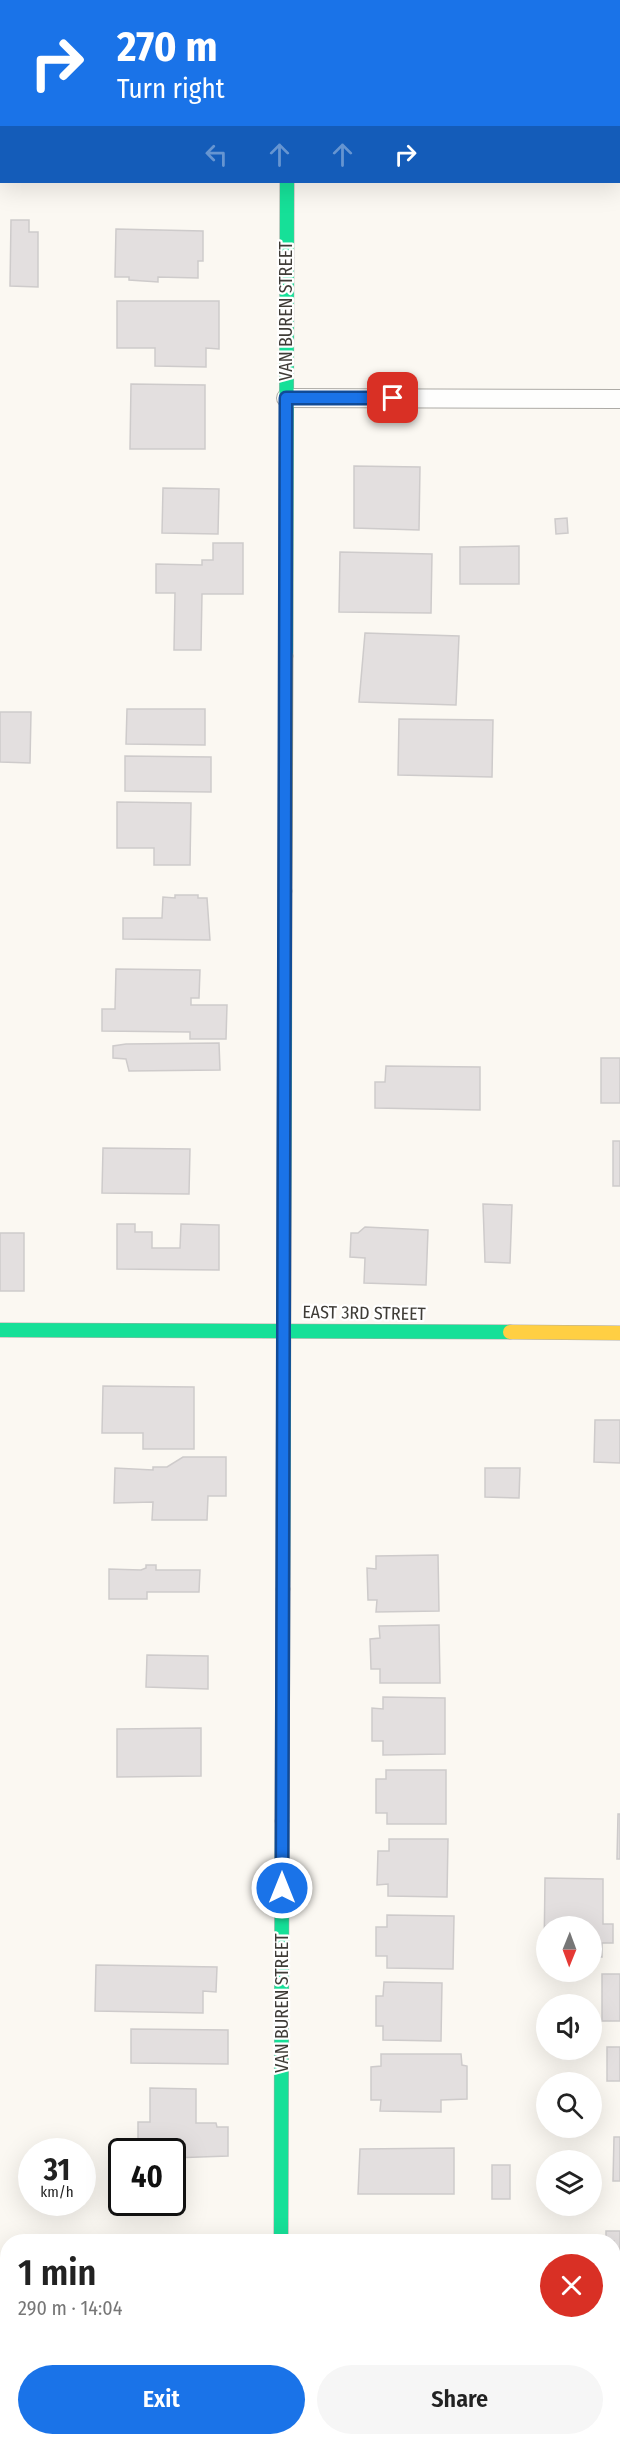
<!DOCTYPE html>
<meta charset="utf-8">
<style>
body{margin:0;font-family:"Fira Sans Condensed",sans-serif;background:#f6f6f6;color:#222;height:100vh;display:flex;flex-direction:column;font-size:22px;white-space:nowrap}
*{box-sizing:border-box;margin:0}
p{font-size:20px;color:#767676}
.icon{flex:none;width:33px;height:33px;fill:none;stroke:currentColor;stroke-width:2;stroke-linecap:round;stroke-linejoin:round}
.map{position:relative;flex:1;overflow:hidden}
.side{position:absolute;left:0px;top:2234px;width:621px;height:212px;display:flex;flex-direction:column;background:#fff;border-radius:24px 24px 0 0;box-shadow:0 6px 24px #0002}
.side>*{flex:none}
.hud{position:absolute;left:0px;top:0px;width:621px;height:183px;box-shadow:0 6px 24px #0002;background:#1a73e8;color:#fff;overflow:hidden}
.needle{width:39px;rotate:181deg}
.buttons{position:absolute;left:536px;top:1916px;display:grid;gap:12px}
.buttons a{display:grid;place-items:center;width:66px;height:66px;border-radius:50%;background:#fff;box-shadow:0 6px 24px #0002;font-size:30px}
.speed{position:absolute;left:18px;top:2138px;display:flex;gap:12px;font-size:30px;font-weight:700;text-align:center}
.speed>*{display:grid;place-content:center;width:78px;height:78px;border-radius:50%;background:#fff;box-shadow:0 6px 24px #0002;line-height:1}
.speed small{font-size:15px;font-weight:400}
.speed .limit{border:3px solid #111;border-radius:9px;background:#fff;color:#111}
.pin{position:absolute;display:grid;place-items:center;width:51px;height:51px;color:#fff;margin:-26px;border-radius:12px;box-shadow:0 3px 9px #0006}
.me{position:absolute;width:66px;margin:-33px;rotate:0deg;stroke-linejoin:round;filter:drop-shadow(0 0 4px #0008)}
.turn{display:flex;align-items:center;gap:21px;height:126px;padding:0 18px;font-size:27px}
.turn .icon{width:78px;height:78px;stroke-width:2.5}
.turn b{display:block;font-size:42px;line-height:51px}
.lanes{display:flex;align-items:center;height:57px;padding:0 18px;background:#0003;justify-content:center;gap:30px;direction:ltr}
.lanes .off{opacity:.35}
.round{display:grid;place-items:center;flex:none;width:63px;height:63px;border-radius:32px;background:#f6f6f6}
.overview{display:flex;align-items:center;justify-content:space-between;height:102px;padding:0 18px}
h1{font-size:36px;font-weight:600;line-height:45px}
.button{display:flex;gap:12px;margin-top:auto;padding:12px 18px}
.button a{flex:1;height:69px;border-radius:36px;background:#1a73e8;color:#fff;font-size:24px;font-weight:600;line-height:69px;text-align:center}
.button a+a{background:#f6f6f6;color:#222}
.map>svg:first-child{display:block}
.park{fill:url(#park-dots)}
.building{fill:#e3dfdf;stroke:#cecbcb;stroke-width:1.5}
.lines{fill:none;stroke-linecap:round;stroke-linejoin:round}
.lane-casing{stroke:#adaba6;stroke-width:20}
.street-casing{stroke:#adaba6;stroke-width:34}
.fast-casing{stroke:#adaba6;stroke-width:15}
.slow-casing{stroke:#adaba6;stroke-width:15}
.jam-casing{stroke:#adaba6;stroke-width:15}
.lane{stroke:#fefefd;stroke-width:18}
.street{stroke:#fefefd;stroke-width:33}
.fast{stroke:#16e098;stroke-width:14}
.slow{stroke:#ffcf43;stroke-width:14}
.jam{stroke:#f24e42;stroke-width:14}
.route-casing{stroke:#114b97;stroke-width:15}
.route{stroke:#1a73e8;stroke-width:10}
.labels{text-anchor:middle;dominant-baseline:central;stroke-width:4.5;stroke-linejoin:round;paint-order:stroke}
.street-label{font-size:18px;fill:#3f3c37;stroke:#fff}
</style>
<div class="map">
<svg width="620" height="2444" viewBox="0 0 620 2444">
<defs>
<pattern id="park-dots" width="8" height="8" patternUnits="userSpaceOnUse" patternTransform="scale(1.5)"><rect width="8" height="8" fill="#dedfd0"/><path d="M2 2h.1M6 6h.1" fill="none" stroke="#c0c0b3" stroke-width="1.8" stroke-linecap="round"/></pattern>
</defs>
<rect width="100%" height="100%" fill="#fbf8f2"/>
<!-- park -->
<path class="park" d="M0,0H308L2,2L1,146Z"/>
<!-- building -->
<g class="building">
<path d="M11,220H29V232H38V287L10,286Z"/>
<path d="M116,229L203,231V261H198V278L158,277V282L129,280V277H115Z"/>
<path d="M117,301H219V349L206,348V367L155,366V348H117Z"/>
<path d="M131,384L205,385V449H130Z"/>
<path d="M354,466L420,467L419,530L354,528Z"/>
<path d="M163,488L219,489L218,534L162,533Z"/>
<path d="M567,518L568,533L556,534L555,519Z"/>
<path d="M213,543H243V594H202L201,650H174L175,593H156V564L202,565V560H213Z"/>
<path d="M519,546V584H460V547Z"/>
<path d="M340,552L432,554L431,613L339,612Z"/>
<path d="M365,633L459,636L456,705L359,702Z"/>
<path d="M127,709H205V745L126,744Z"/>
<path d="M0,712H31L30,763L0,762Z"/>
<path d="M399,719L493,720L492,777L398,775Z"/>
<path d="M125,756L211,757V792L125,791Z"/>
<path d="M117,802L191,803L190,865H154V848H117Z"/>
<path d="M175,895H198V898H207L210,940L123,939V918H162L163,897L175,898Z"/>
<path d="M116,969L200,970L199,998H191V1005H227L226,1039H190V1032L102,1031V1009H115Z"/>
<path d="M219,1043L220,1070L129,1071L126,1059L113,1058V1046L126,1044Z"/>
<rect x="601" y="1058" width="19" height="45"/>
<path d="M386,1066L480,1067V1110L375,1108V1082H385Z"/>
<rect x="613" y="1141" width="7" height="45"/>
<path d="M103,1148L190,1149L189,1194L102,1193Z"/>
<path d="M483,1204L512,1205L510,1263L485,1262Z"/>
<path d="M117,1224H135V1232H152V1248H180L181,1224L219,1225V1270L117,1269Z"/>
<path d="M365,1227L428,1230L426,1285L364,1283L365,1258L350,1257L351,1233H358Z"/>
<rect x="0" y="1233" width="24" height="58"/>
<path d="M103,1386L194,1387V1449H143V1433H102Z"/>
<path d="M595,1420H620V1463L594,1462Z"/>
<path d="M183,1457H226V1496H208L207,1520H152L153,1502L114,1503L115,1468L153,1470V1467H167Z"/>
<path d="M485,1468H520L519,1498L485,1497Z"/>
<path d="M438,1555L439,1611L376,1612L377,1600H368L367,1568L376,1569V1556Z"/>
<path d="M146,1565H156V1570H200L199,1592H147V1599H109V1569L141,1570L146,1568Z"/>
<path d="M439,1625L440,1683H380V1669H371L370,1639L380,1638L379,1626Z"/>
<path d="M147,1655L208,1656V1689L146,1687Z"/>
<path d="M383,1697L445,1698V1754L383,1755V1741H372V1708L383,1709Z"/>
<path d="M201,1728V1776L117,1777V1729Z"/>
<path d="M386,1770H446V1824H387V1813H376V1779H386Z"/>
<path d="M618,1814H620V1859H617Z"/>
<path d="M389,1839H448L447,1897L388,1896V1884L377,1885L378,1851H389Z"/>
<path d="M545,1878L603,1879V1924H613V1943H602V1957H591V1926H546V1956H544Z"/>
<path d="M387,1915L454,1916L453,1969L387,1968V1956H376V1927H387Z"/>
<path d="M96,1965L217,1967L216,1992L203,1991V2013L95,2011Z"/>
<rect x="602" y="1974" width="18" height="47"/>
<path d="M384,1982L442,1983L441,2041L383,2040V2026H376V1996H383Z"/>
<path d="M131,2029L228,2030V2064L131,2063Z"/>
<rect x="607" y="2047" width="13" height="34"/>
<path d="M381,2054H461L462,2065L467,2066V2099L441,2100V2112L380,2111L381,2100H371V2067L381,2066Z"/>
<path d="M150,2088L196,2089V2123H216L217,2127H228V2156L172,2158V2151H138V2122H150Z"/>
<path d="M614,2137H620V2181H613Z"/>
<path d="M454,2148V2194H358L360,2149Z"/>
<rect x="492" y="2165" width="18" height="34"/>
<path d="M606,2231H620V2277H614V2241H606Z"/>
<rect x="618" y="2327" width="2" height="45"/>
</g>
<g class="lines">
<defs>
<path id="lane" d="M286,398L620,399"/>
<g id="street">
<path d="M0,2415H8"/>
<path d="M614,2418H620"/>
<path d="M281,2444V2438"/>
</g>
<g id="fast">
<path d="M0,169H2"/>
<path d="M286,656L287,182"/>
<path d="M0,1330L510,1332"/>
<path d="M283,1589L285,891"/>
<path d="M281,2241L282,1821"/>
</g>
<g id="slow">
<path d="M285,891L286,656"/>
<path d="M510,1332L620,1333"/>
</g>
<path id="jam" d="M282,1821L283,1589"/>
</defs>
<!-- lane casing -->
<use href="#lane" class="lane-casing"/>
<!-- street casing -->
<use href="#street" class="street-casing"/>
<!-- fast casing -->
<use href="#fast" class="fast-casing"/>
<!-- slow casing -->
<use href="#slow" class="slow-casing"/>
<!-- jam casing -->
<use href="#jam" class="jam-casing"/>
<!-- lane -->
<use href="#lane" class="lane"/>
<!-- street -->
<use href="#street" class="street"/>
<!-- fast -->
<use href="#fast" class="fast"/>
<!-- slow -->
<use href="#slow" class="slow"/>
<!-- jam -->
<use href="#jam" class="jam"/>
</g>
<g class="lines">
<defs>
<path id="route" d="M282,1888L286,398H393"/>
</defs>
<!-- route casing -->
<use href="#route" class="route-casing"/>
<!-- route -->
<use href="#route" class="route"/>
</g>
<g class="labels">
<!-- street labels -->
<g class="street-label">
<text transform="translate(286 311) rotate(-90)">VAN BUREN STREET</text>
<text transform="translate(364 1313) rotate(1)">EAST 3RD STREET</text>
<text transform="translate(282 2003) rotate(-90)">VAN BUREN STREET</text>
</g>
</g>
</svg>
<div class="buttons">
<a><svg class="needle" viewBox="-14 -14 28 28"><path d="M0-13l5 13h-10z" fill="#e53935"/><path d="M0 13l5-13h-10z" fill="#767676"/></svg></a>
<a><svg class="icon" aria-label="sound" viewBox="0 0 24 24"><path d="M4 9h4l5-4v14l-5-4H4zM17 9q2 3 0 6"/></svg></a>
<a><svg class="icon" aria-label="search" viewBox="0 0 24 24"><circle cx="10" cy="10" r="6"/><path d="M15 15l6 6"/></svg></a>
<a><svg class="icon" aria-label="layers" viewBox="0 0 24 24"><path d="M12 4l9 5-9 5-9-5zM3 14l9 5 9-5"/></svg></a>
</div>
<div class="speed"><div>31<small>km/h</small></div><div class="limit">40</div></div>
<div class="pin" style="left:393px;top:398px;background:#d93025"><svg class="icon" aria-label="arrive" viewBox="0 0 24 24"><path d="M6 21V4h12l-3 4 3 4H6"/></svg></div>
<svg class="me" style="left:282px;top:1888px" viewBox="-20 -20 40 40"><circle r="17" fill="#1a73e8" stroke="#fff" stroke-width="3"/><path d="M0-11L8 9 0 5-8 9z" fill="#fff"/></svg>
<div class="hud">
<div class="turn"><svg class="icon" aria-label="right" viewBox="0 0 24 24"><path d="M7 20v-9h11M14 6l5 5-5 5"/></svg><div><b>270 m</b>Turn right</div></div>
<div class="lanes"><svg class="icon off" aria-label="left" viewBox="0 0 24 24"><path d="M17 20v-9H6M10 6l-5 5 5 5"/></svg><svg class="icon off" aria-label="ahead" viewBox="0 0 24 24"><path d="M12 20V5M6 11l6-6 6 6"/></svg><svg class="icon off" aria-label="ahead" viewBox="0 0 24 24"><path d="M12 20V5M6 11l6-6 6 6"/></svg><svg class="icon" aria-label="right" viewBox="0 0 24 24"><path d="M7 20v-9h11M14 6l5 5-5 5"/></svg></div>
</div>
<section class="side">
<div class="overview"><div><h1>1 min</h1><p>290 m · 14:04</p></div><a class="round" style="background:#d93025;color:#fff"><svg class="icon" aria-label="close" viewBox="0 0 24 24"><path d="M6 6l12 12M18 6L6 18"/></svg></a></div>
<div class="button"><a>Exit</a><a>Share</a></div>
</section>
</div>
